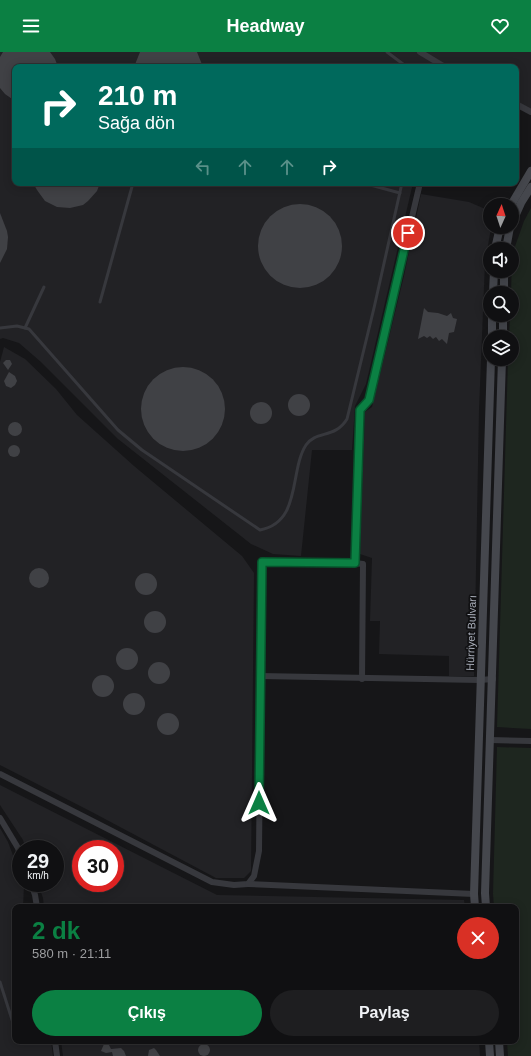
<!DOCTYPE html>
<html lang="tr">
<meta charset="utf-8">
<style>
body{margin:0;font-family:Helvetica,sans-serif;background:#1e1e20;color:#f1f3f6;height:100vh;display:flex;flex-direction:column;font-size:15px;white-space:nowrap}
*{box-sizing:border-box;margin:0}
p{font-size:13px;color:#9c9d9f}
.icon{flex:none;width:22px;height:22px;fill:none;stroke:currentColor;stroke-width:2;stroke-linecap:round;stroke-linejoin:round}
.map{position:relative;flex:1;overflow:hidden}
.panel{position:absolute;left:12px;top:852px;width:507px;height:140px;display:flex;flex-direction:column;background:#101012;border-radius:8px;box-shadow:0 2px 10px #0003,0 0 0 1px #303032}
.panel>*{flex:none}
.banner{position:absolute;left:12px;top:12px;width:507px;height:122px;border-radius:8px;box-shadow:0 2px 10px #0003,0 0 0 1px #303032;background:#00695c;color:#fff;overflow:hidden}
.needle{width:26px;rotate:3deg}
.buttons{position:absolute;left:483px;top:146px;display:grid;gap:8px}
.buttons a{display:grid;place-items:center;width:36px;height:36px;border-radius:50%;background:#101012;box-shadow:0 2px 10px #0003,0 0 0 1px #303032;font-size:20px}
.speed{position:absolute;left:12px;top:788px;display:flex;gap:8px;font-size:20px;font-weight:700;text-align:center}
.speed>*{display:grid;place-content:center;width:52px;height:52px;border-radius:50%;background:#101012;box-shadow:0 2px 10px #0003,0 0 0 1px #303032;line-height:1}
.speed small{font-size:10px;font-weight:400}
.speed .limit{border:6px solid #d22;background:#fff;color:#111}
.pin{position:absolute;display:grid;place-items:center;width:34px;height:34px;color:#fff;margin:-17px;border:2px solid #fff;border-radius:50%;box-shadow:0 1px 4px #0007}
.me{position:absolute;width:44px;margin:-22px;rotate:0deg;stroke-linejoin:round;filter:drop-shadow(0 0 3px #0008)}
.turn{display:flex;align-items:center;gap:14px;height:84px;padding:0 20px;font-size:18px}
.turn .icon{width:52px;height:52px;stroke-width:2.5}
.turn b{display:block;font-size:28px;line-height:34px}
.lanes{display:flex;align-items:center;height:38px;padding:0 20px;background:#0003;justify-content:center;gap:20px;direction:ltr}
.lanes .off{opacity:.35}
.round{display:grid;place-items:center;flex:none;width:42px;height:42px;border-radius:21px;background:#1e1e20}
.summary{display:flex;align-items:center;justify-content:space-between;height:68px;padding:0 20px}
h1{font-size:24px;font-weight:700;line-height:30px;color:#0b8043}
.button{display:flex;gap:8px;margin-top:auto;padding:8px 20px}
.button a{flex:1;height:46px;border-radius:24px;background:#0b8043;color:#fff;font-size:16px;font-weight:700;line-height:46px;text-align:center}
.button a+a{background:#1e1e20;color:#f1f3f6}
header{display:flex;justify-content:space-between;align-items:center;height:52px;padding:0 20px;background:#0b8043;color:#fff;font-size:18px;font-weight:700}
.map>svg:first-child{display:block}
.built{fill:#222225;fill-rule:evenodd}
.green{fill:#1e261f}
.building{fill:#404145}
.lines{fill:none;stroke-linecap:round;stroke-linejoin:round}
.service{stroke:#37383d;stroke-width:3}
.minor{stroke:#37383d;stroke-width:6}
.secondary{stroke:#45474d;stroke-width:8}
.route-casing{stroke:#07532c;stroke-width:10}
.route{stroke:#0b8043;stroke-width:7}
.labels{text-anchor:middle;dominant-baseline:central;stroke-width:3.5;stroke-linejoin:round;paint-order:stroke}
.street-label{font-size:11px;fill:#a8adb8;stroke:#111113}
</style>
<header><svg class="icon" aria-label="menu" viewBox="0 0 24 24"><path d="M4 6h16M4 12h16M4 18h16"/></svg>Headway<svg class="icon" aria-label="heart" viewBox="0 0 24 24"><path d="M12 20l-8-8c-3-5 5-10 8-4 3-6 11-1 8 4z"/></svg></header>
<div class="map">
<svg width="531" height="1004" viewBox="0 0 531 1004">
<rect width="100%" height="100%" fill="#161618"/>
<!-- built -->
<g class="built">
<path d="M0,0H531V60L516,52V15H15V131H413L366,332L355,354L352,398H312L301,504L273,502L251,492L118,387L41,310L19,291L3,286L0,287Z"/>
<path d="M421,142L469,150L490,159V175H492L490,182L485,210L479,358L474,624H449V604L379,602L380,569H370L372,506L360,502L365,360L372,355L404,224Z"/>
<path d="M4,295L25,307L56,337L77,363L134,414L242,504L254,521L251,819L244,826H216L90,759L0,713V310Z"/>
<path d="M0,733L217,843L464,848L465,855H44L43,846L38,831H55V797H26L23,788L0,753ZM81,797H115V831H81Z"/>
<path d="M0,776L8,790L21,825V831H23L24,834L23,855H15V989H51L53,1004H0Z"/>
<path d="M61,989H479L480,1004H63Z"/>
</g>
<!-- green -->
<g class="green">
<path d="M531,156V677L497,675L508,307H512V285H509L510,263H512V241H511L512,203L524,169Z"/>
<path d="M497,695L531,696V1004H508L507,989H516V855H494L493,842Z"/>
</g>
<!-- building -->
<g class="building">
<path d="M3,0H50L55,7L58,15H15V49L5,42L0,36V5Z"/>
<path d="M140,0H197L203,15H134Z"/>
<path d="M33,131H100L97,139L88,149L83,153L70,156L57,155L45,149L37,138Z"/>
<circle cx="300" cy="194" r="42"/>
<path d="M0,161L7,179L8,185L7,197L0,211Z"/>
<path d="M424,256L428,260L438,261L447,264L451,261L453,266L457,267L454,280L449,281L447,292L442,287L439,289L436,285L433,287L430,284L427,286L424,284L418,287Z"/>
<path d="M6,308H10L12,312L8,318L3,311Z"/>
<circle cx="183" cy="357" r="42"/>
<path d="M9,320L15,324L17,329L15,333L11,336L6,334L4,329Z"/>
<circle cx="299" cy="353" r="11"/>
<circle cx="261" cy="361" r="11"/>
<circle cx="15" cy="377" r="7"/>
<circle cx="14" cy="399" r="6"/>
<circle cx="39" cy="526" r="10"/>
<circle cx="146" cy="532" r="11"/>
<circle cx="155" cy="570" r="11"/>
<circle cx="127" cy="607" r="11"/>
<circle cx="159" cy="621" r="11"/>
<circle cx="103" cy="634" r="11"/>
<circle cx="134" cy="652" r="11"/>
<circle cx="168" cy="672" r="11"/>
<circle cx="204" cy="998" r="6"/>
<path d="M104,992L109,993L111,997L121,996L124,999L126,1004H113L112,1000L106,1001L101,999Z"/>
<path d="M154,996L156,998L160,1004H148L149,998Z"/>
</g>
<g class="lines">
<!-- service -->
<g class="service">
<path d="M387,0L407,15"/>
<path d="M363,131L400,141"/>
<path d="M100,250L133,131"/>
<path d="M0,276L17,274L29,277L118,378L142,398L260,478C302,470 289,419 306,393C316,378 335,387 347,367L374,256L402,131"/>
<path d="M25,276L44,235"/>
<path d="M0,930L14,974"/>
</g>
<!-- minor -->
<g class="minor">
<path d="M420,0L445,15"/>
<path d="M516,52L531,60"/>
<path d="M355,511L363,512L362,627"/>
<path d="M260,624L480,628L493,627"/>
<path d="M490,688L531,689"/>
<path d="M0,722L212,830L234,833L248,832L254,824L259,799L262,510L355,511L360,358L369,348L420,131"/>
<path d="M0,766L18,796L21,805"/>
<path d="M31,831L35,843L37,855"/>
<path d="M248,832L474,842"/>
<path d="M55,989L57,1004"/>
</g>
<!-- secondary -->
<g class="secondary">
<path d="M511,153L531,119"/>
<path d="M512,171L521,151L531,135"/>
<path d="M495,197L500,175"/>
<path d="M506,197L510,175"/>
<path d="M493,241L494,219"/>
<path d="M504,241V219"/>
<path d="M492,285V263"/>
<path d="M503,285V263"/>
<path d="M475,855L474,842L491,307"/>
<path d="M486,855L485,841L502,307"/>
<path d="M489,989L490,1004"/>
<path d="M499,989L500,1004"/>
</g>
</g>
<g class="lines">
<defs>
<path id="route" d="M259,751L262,510L355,511L360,358L369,348L408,181"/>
</defs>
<!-- route casing -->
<use href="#route" class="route-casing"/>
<!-- route -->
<use href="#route" class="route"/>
</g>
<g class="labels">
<!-- street labels -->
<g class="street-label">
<text transform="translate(471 581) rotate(-88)">Hürriyet Bulvarı</text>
</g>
</g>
</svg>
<div class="buttons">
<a><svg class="needle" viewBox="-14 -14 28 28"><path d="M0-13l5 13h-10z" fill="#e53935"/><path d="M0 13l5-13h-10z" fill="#9c9d9f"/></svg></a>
<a><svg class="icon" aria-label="sound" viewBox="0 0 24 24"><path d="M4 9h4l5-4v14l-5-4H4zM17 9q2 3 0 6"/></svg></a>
<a><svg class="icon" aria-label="search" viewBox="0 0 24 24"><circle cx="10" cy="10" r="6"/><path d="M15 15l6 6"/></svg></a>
<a><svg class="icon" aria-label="layers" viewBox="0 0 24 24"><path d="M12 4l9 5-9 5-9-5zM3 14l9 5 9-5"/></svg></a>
</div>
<div class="speed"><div>29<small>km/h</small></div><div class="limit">30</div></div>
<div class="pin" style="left:408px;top:181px;background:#d93025"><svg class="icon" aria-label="arrive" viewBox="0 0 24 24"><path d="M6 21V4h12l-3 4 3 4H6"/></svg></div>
<svg class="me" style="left:259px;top:751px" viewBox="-20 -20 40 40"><path d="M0-17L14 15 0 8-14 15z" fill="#0b8043" stroke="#fff" stroke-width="4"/></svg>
<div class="banner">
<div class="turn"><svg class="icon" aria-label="right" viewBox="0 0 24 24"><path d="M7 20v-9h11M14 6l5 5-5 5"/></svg><div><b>210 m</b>Sağa dön</div></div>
<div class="lanes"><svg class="icon off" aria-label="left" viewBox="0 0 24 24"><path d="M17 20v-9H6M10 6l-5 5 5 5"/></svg><svg class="icon off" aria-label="ahead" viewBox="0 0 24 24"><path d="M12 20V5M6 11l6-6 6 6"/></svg><svg class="icon off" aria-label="ahead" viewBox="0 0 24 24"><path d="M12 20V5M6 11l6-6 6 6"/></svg><svg class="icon" aria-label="right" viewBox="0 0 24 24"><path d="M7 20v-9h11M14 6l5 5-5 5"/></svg></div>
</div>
<section class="panel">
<div class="summary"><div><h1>2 dk</h1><p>580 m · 21:11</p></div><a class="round" style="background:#d93025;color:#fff"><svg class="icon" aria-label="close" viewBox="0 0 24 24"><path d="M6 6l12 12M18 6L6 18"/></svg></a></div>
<div class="button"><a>Çıkış</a><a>Paylaş</a></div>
</section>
</div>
